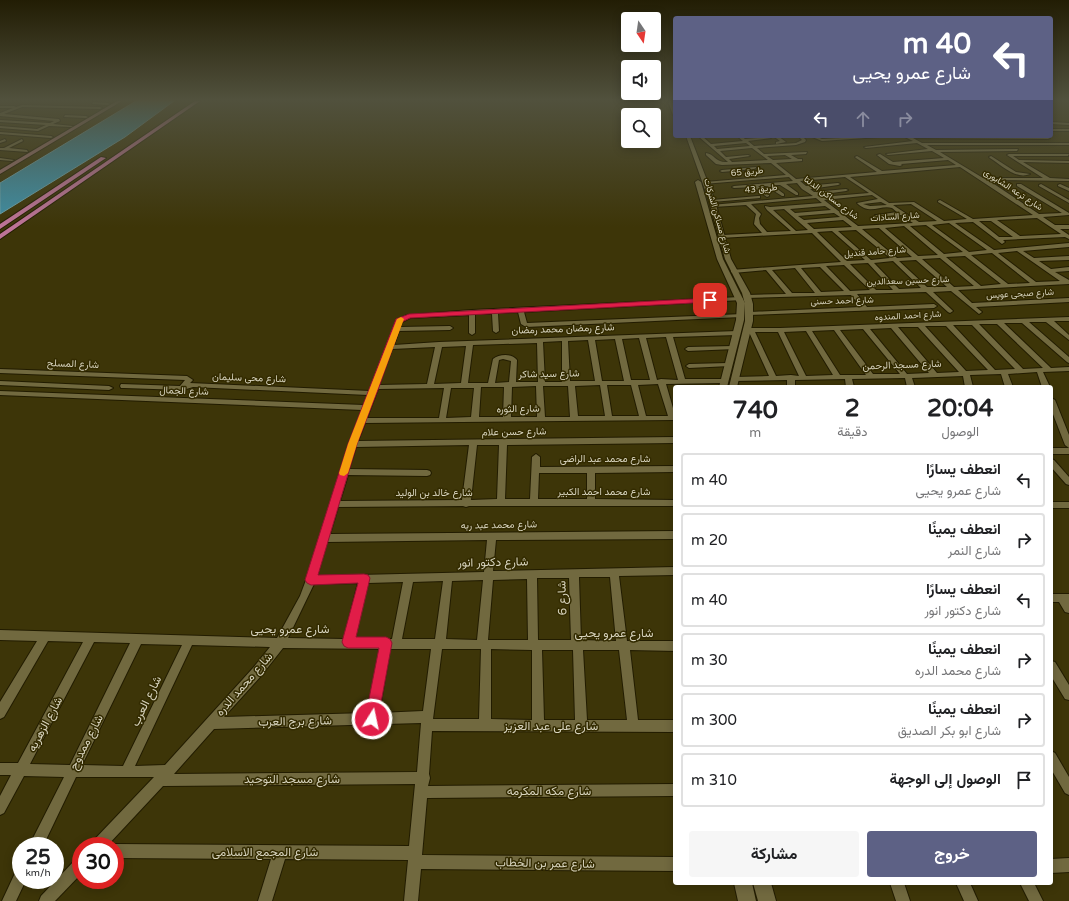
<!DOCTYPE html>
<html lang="ar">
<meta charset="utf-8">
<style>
body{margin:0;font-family:"Varela Round",Vazirmatn,sans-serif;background:#f6f6f6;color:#202124;direction:rtl;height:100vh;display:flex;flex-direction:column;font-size:15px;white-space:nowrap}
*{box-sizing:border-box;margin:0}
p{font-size:13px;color:#757577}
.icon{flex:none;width:22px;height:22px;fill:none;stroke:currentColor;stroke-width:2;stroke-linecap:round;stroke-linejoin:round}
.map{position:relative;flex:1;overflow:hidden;direction:ltr}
.drawer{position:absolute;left:673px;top:385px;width:380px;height:500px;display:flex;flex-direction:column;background:#fff;border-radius:4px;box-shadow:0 2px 10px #0003;direction:rtl}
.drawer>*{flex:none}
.hud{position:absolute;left:673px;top:16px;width:380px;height:122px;border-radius:4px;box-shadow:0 2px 10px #0003;direction:rtl;background:#5d6185;color:#fff;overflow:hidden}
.needle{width:26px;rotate:167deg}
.fabs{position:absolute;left:621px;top:12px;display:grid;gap:8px}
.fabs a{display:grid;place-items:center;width:40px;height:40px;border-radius:4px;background:#fff;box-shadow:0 2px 10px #0003;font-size:20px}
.speed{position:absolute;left:12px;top:837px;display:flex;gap:8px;font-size:20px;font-weight:700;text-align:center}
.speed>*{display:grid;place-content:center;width:52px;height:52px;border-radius:50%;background:#fff;box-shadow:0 2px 10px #0003;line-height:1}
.speed small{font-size:10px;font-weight:400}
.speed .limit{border:6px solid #d22;background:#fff;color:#111}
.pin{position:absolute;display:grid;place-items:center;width:34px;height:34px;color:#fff;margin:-17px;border-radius:8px;box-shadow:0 2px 6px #0006}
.me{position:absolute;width:44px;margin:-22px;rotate:10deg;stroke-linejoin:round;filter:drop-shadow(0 0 3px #0008)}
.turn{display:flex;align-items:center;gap:14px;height:84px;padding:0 16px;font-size:18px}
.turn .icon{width:52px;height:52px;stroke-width:2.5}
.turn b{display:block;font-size:28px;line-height:34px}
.lanes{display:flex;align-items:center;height:38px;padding:0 16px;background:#0003;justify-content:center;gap:20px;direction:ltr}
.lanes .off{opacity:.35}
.eta{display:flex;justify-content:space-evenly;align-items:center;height:68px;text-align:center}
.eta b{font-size:24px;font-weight:700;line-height:28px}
.primary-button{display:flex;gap:8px;margin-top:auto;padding:8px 16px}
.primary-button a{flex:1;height:46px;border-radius:4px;background:#5d6185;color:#fff;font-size:16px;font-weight:700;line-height:46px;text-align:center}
.primary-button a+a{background:#f6f6f6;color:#202124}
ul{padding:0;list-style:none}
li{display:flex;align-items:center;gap:12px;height:54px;margin:0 8px 6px;padding:0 8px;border:2px solid #e0e0e0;border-radius:4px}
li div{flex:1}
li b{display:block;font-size:15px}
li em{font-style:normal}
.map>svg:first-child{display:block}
.water{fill:#3f8fa5;stroke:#6da3ac}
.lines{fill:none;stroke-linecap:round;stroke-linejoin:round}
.minor-casing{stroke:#221c00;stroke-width:2}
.tertiary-casing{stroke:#221c00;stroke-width:2}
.secondary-casing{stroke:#221c00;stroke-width:2}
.primary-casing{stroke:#221c00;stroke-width:2}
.minor{fill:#71693f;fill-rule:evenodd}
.tertiary{fill:#71693f;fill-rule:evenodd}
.secondary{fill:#976e6b;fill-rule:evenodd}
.primary{fill:#be7497;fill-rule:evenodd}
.route{fill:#e11d48;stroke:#92132f}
.slow{fill:#f59e0b}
.labels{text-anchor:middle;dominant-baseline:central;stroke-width:3;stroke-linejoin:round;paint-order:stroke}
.far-street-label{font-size:9px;fill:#d7d3bd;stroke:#332b00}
.street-label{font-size:10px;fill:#d7d3bd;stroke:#332b00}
.near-street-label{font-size:12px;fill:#d7d3bd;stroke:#332b00}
</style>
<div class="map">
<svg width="1069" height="901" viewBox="0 0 1069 901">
<rect width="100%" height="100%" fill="#3d3508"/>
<!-- water -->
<path class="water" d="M136,101H174L125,137L0,214V183Z"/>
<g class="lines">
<defs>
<g id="minor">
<path d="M93,102L108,103L110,104L108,105L92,104Z"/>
<path d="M22,105L100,107L102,108L100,109L22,107L4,114L59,119L60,121L53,124L73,126L71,127L49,126L38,131L0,128V126L37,129L46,125L0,122V120L50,123L54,121L0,116V113L13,108H0V106H14L16,107Z"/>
<path d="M65,115L86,116L88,117L86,118L64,117Z"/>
<path d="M1051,122L1069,123V125L1051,124Z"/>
<rect x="1051" y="129" width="18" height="2"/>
<path d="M0,132L51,136L53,137L51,138L0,134Z"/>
<path d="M698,136H702L711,144L743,141L737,136H741L745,139L769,137L771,138L748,141L754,146L796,143L802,140L798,136H802L806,140L805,142L796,145L757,148L764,154L807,152L806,154L791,155L798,159H802V161L776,163L796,179L877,172L856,158L855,157L857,156L882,171L956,165L948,160L901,164L902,165L900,166L889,164L877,155L880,154L893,162L944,158L932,151L888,155L886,154L928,149L917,143L866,148L864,147L913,141L903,136L1048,137L1050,138L1048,139L913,138L922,143H1069V145H927L936,150L1018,149L1017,151L940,152L983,178H1043L1007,155L1009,154H1069L1068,156H1013L1019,160L1069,161V163L1023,162L1050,178L1069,179V181L988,180L1039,214L1062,213L1017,186V184H1021L1069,213V215L1043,217L1055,225H1069V229H1060L1069,235V239L1065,237L1003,240L1005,242L1002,244L973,222L955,223L994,250L1069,243V247L1023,251L1034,258L1069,256V260L1039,261L1051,269L1069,267V271L1055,272L1069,280V284L958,290L972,303L1069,298V302L976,307L982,312L979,314L951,291L933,292L952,310L953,311L950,313L948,312L926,292L857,294L867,307L934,304L937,306L934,308L748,315V313L750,312L861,307L851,295L745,298L744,297L747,295L786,294L766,270L733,273L731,272V270L841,262L812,233L720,238V236L722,235L762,233L754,224L755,218L756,214L746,205L713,207H711V205L813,196L802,189L797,183L786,184L798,193V195H796L780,185H772L784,194V196H782L766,186H758L769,195V196L767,197L753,187L734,188L732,187L734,186L793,181L789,177L703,184V182H705L786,175L771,163L722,165L716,164L706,155V153C715,154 715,163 728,162ZM746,143L750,146L717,149L714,146ZM752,148L768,160L732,162L729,159L750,156L748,155L726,157L720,151ZM785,155L792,159L773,160L767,156ZM960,167L1033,215L973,219L940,200L938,201V202L967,219L944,221L914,202L889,203L850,177ZM845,177L869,193L821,197L817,195L846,191L848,190L846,189L814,192L810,189L838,185L840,184L838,183L806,186L800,181ZM872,195L878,199L857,203C870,216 881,204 892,208C894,209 895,211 897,212L877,215H875V217L901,215L913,223L858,226L824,200ZM816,198L822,203L770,207L765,206V207L767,210L791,231L767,232L760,224L759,218L761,214L751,204ZM881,202L887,205L870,206L863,204ZM911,204L937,221L919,222L893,205ZM825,206L831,210L795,213L790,209ZM784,209L808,230L796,231L773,210ZM834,213L840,217L804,220L798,216ZM1037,218L1061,234L1020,236L997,220ZM843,220L852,227L814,229L807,223ZM979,221H991L1013,237H999ZM949,223L987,250L969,252L932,225ZM926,225L963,252L944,254L910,226ZM904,226L938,255L918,256L885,228ZM879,228L912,257L897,258L862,229ZM856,230L890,258L871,260L838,231ZM832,231L865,260L847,261L817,232ZM1017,251L1060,281L1036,282L998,253ZM992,253L1030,283L1008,284L971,255ZM965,256L1001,284L981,286L946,257ZM940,258L974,286L954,287L922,259ZM916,260L947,287H927L899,261ZM893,261L921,288L899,289L874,263ZM868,263L893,290H876L850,264ZM844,265L870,290L850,291L826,266ZM820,267L844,291L821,292L801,268ZM795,268L815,293H792L772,270Z"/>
<path d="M773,136H778L786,142L776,144V142L780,141Z"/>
<path d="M810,136H815L822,139L882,136L880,137L822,141Z"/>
<path d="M5,139L6,141L0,143V141Z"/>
<path d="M22,139L23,141L9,148L27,150L28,152L0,150V148H4Z"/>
<path d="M991,156L1016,172L1030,174C1016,180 1001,165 990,158L989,157Z"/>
<path d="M0,158L14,160L12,161L0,160Z"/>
<path d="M756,167V168L754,169L722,172L720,171L722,170Z"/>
<path d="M1041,184L1069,200V203L1039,186V185Z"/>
<path d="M1060,184L1069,188V191L1058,186V185Z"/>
<path d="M758,196H760V198L712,202L710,201L712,200Z"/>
<path d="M740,297L743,299L742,300L524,312L527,323L743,314V316L741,317L526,327L521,324L518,312L498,313L499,331L496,333L493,331L492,314H475V333L472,335L469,333V315L410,318L402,322L400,327L450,326L453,328L450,330L399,331L394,345L439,342L737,331L740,333L737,335L673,337L685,379H724L728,381L724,383L666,384L675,415V420L365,423L358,441L675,437V443L507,445L505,499H530L532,457L536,454L540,457V467L675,466V472L595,473V499L675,500V506H469L466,507L463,506L338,507L330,534L675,531V539L496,540L493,571L675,567V575L619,576L627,641H675V651L630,650L638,720H675V732L432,731L429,774L430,778L428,786L675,784V796L427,798L422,855L675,857V871L421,869L418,901H404L408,860L285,859L272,901H258L271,859L115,858V846H111L115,844L409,846L415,784L163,786L107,846H91L93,841L154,777H76L43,846H29L64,777L24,776L4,813L0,815V796L11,775H0V763H18L83,642L48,641L4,717L0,719V702L37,641L0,640V630L277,638L300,596L306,580L349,444L362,410L0,395V391L364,405L368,395L193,387L183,390L124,388H121L120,386L121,384L180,386L185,380L0,373V369L187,376L193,380L190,383L370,391L396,321L407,315L472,310ZM666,337L678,380L661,379L657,380L646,338ZM639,338L650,380H631L622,339ZM615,339L624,381H602L595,340ZM588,340L595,381H570L568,341ZM562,341V382H545L543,342ZM537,343L538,382H516L517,360C512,353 499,354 493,359L488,383H468L473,345ZM466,346L461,383L434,384L442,347ZM435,347L427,384L379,385L392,349ZM503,359L511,361L509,382L495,383L499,360ZM658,384L668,416H646L638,385ZM600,385L605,416H578L575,386ZM607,385H631L639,416H612ZM536,386L537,417H511L512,387ZM543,386H568L570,417H545ZM481,387H504L503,417H479ZM444,388L439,418H367L378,389ZM451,388H474L471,417L446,418ZM469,445L462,500L340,501L348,475L427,476L430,475L431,473L430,471L427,470L349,469L356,447ZM477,445H499L497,499L471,500ZM539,473H587V499H538ZM487,540L484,572L317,576L327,542ZM579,577H610L616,641L581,640ZM537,578H569L571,640H538ZM527,579L528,640H488L493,580ZM483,580L477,640L446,639L452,581ZM443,581L435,639H402L413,582ZM403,582L392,639H354L368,583ZM358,583L344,639L288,638L314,584ZM94,642L130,643L70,765L30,764ZM141,644L182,645L123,766L82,765ZM192,645L270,647L253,668L165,765L135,766ZM283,648L380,649L367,713L224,717L261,676ZM390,649H431L423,711L379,713ZM442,649H481L479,719H433ZM491,649L532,650V720L491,719ZM542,650H573L575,720H544ZM583,650H619L627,720H587ZM421,723L417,772L174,774L214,729Z"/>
<path d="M1069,317V321H1054L1069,335V340L1046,322H1029L1069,357V363L1067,362L1022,323H1004L1051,368L1069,367V371L1043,372L1050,387H1042L1037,372L1008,374L1013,387H1005L1001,374L970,375L973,387H965L963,376L912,378L915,387H907L905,378L852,379L854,387H846L845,379L795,380V387H787V380L735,381L731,379L735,377L769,376L749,332L744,330L747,328H780ZM979,324H997L1043,368L1023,369ZM953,325H972L1015,369L995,370ZM925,326H946L988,370L966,371ZM898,327H918L959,372L937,373ZM891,328L929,373L907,374L870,329ZM863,329L900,374H873L840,330ZM834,330L866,375H840L812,331ZM806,331L833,375L806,376L784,332ZM755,332H778L799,376L791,375L776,376Z"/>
<path d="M733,346L735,347V349L688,351L685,349L688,347Z"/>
<path d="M728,363L731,365L730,366L689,368L686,366L689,364Z"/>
<path d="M0,381L109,386L113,388L109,390L0,385Z"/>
<path d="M1051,398L1055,400L1069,435V448L1065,445L1051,409Z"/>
<rect x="1051" y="448" width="18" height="6"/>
<path d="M1051,459L1054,460L1069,477V485L1066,484L1051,467Z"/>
<rect x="1051" y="502" width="18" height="6"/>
<path d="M1051,594H1069V613L1065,612L1059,602H1051Z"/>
<path d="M1051,661L1055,662L1069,685V700L1065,699L1051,676Z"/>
<path d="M1051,751L1055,753L1069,777V795L1065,793L1051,769Z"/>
<path d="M81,857V874L55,901H39L41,896L76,859Z"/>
<path d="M1069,858V872L1051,873V859Z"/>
<path d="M21,869V880H26L16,901H2L16,871Z"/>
<path d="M890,883H904L910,901H896Z"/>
<path d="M956,883H970L978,901H964Z"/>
<path d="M1020,883H1034L1043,901H1029Z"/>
</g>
<g id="tertiary">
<path d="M668,101H672L675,109V116L673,115Z"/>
<path d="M686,136H690L715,201L731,259L750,293L753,304V321L737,387H729L745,321V304L742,293L725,259L709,201Z"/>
<path d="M698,180L701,182L723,259L745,303L744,320L727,387H719L736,320L737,303L717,259L695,182Z"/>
<path d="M734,883H752L756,901H738Z"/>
<path d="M753,883H771L776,901H758Z"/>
</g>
<path id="secondary" d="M117,101H122L0,174V170Z"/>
<g id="primary">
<path d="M195,101H200L0,239V234Z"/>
<path d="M101,157L106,158L0,229V224Z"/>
</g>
</defs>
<!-- minor casing -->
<use href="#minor" class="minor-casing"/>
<!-- tertiary casing -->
<use href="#tertiary" class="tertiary-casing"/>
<!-- secondary casing -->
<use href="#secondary" class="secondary-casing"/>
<!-- primary casing -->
<use href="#primary" class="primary-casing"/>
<!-- minor -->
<use href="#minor" class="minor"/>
<!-- tertiary -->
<use href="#tertiary" class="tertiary"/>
<!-- secondary -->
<use href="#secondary" class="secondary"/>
<!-- primary -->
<use href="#primary" class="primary"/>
</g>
<!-- sky -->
<linearGradient id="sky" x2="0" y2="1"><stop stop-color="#221d04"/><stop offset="0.44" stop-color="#51513d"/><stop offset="1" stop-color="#51513d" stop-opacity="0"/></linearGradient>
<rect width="1069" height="227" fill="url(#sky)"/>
<!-- route -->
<path class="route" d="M710,298L713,300L712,302L410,318L402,322L379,387L357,444L318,575L364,574L368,575L370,578L356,637H386L390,639L392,643L378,719L376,724L372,725L367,724L365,719L379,648H348L344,646L342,642L358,583L311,585L307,583L305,580L348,444L396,319L409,314Z"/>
<!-- slow -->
<path class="slow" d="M401,317L404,319L357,444L348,473L344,476L340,475L339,473L348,444L397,319Z"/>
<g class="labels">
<!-- far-street labels -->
<g class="far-street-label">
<text transform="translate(747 172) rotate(-5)">طريق 65</text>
<text transform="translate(761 189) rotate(-5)">طريق 43</text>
<text transform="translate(1013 190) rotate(33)">شارع ترعه الشابورى</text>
<text transform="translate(831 198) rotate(37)">شارع مساكن الدلتا</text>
<text transform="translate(717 216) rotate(74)">شارع مساكن الشركات</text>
<text transform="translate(895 217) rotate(-4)">شارع السادات</text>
<text transform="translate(875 252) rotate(-4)">شارع حامد قنديل</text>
<text transform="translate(908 281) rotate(-2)">شارع حسين سعدالدين</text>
<text transform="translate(1020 294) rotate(-3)">شارع صبحى عويس</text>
<text transform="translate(842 301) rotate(-2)">شارع احمد حسنى</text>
<text transform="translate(908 316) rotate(-3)">شارع احمد المندوه</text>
</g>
<!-- street labels -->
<g class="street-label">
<text transform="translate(563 329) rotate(-2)">شارع رمضان محمد رمضان</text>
<text transform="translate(73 364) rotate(2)">شارع المسلح</text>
<text transform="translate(902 365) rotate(-2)">شارع مسجد الرحمن</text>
<text transform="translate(549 374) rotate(-1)">شارع سيد شاكر</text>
<text transform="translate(249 378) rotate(2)">شارع محى سليمان</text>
<text transform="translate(184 391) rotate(2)">شارع الجمال</text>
<text transform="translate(518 409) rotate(-1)">شارع الثوره</text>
<text transform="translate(514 432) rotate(-1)">شارع حسن علام</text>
<text x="605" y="459">شارع محمد عبد الراضى</text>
<text x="604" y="492">شارع محمد احمد الكبير</text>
<text x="434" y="493">شارع خالد بن الوليد</text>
<text transform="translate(499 525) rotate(-1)">شارع محمد عبد ربه</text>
</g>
<!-- near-street labels -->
<g class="near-street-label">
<text transform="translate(493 562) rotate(-1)">شارع دكتور انور</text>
<text transform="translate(562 598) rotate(-92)">شارع 6</text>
<text x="290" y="629">شارع عمرو يحيى</text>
<text x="614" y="633">شارع عمرو يحيى</text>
<text transform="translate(244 684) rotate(-49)">شارع محمد الدره</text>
<text transform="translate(146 701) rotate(-64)">شارع العرب</text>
<text transform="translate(295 721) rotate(-1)">شارع برج العرب</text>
<text transform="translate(45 724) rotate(-62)">شارع الزهريه</text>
<text x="551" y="726">شارع على عبد العزيز</text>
<text transform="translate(86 742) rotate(-63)">شارع ممدوح</text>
<text x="292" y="779">شارع مسجد التوحيد</text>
<text x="549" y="791">شارع مكه المكرمه</text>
<text x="265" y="852">شارع المجمع الاسلامى</text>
<text transform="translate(545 863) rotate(1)">شارع عمر بن الخطاب</text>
</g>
</g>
</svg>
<div class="fabs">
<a><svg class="needle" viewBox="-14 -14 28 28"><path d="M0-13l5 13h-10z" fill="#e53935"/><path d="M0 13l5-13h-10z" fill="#757577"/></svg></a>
<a><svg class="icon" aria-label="sound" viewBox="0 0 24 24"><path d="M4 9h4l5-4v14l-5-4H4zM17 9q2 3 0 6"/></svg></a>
<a><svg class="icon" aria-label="search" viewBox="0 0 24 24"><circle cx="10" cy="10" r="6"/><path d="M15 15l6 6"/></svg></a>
</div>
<div class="speed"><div>25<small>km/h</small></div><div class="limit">30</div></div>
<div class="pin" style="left:710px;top:300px;background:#d93025"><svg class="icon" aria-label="arrive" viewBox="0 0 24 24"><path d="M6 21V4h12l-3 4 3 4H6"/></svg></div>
<svg class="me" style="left:372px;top:719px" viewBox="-20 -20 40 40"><circle r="17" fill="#e11d48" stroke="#fff" stroke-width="3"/><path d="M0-11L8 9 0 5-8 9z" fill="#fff"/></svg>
<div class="hud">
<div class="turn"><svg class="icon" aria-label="left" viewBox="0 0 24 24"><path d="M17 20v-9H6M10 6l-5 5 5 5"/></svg><div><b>40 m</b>شارع عمرو يحيى</div></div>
<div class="lanes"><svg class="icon" aria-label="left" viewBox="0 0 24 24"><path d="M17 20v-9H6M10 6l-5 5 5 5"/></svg><svg class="icon off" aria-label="ahead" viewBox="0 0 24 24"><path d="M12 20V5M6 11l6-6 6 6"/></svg><svg class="icon off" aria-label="right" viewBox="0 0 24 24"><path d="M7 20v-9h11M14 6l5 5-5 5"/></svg></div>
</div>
<section class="drawer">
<div class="eta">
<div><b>20:04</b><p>الوصول</p></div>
<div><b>2</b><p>دقيقة</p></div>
<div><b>740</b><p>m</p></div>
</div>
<ul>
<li><svg class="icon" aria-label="left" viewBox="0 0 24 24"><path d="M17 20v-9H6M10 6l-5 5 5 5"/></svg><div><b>انعطف يسارًا</b><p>شارع عمرو يحيى</p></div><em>40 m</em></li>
<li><svg class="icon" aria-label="right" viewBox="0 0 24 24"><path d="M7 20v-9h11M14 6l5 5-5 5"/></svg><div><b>انعطف يمينًا</b><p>شارع النمر</p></div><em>20 m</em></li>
<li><svg class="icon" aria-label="left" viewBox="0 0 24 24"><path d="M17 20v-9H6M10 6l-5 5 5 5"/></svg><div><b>انعطف يسارًا</b><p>شارع دكتور انور</p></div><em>40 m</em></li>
<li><svg class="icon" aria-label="right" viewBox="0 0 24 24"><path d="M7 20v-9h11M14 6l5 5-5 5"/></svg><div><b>انعطف يمينًا</b><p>شارع محمد الدره</p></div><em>30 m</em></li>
<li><svg class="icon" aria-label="right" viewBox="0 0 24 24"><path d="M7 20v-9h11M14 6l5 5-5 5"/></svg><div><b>انعطف يمينًا</b><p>شارع ابو بكر الصديق</p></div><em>300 m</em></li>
<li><svg class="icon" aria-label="arrive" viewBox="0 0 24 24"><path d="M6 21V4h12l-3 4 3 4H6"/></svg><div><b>الوصول إلى الوجهة</b></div><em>310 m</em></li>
</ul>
<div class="primary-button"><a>خروج</a><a>مشاركة</a></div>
</section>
</div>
